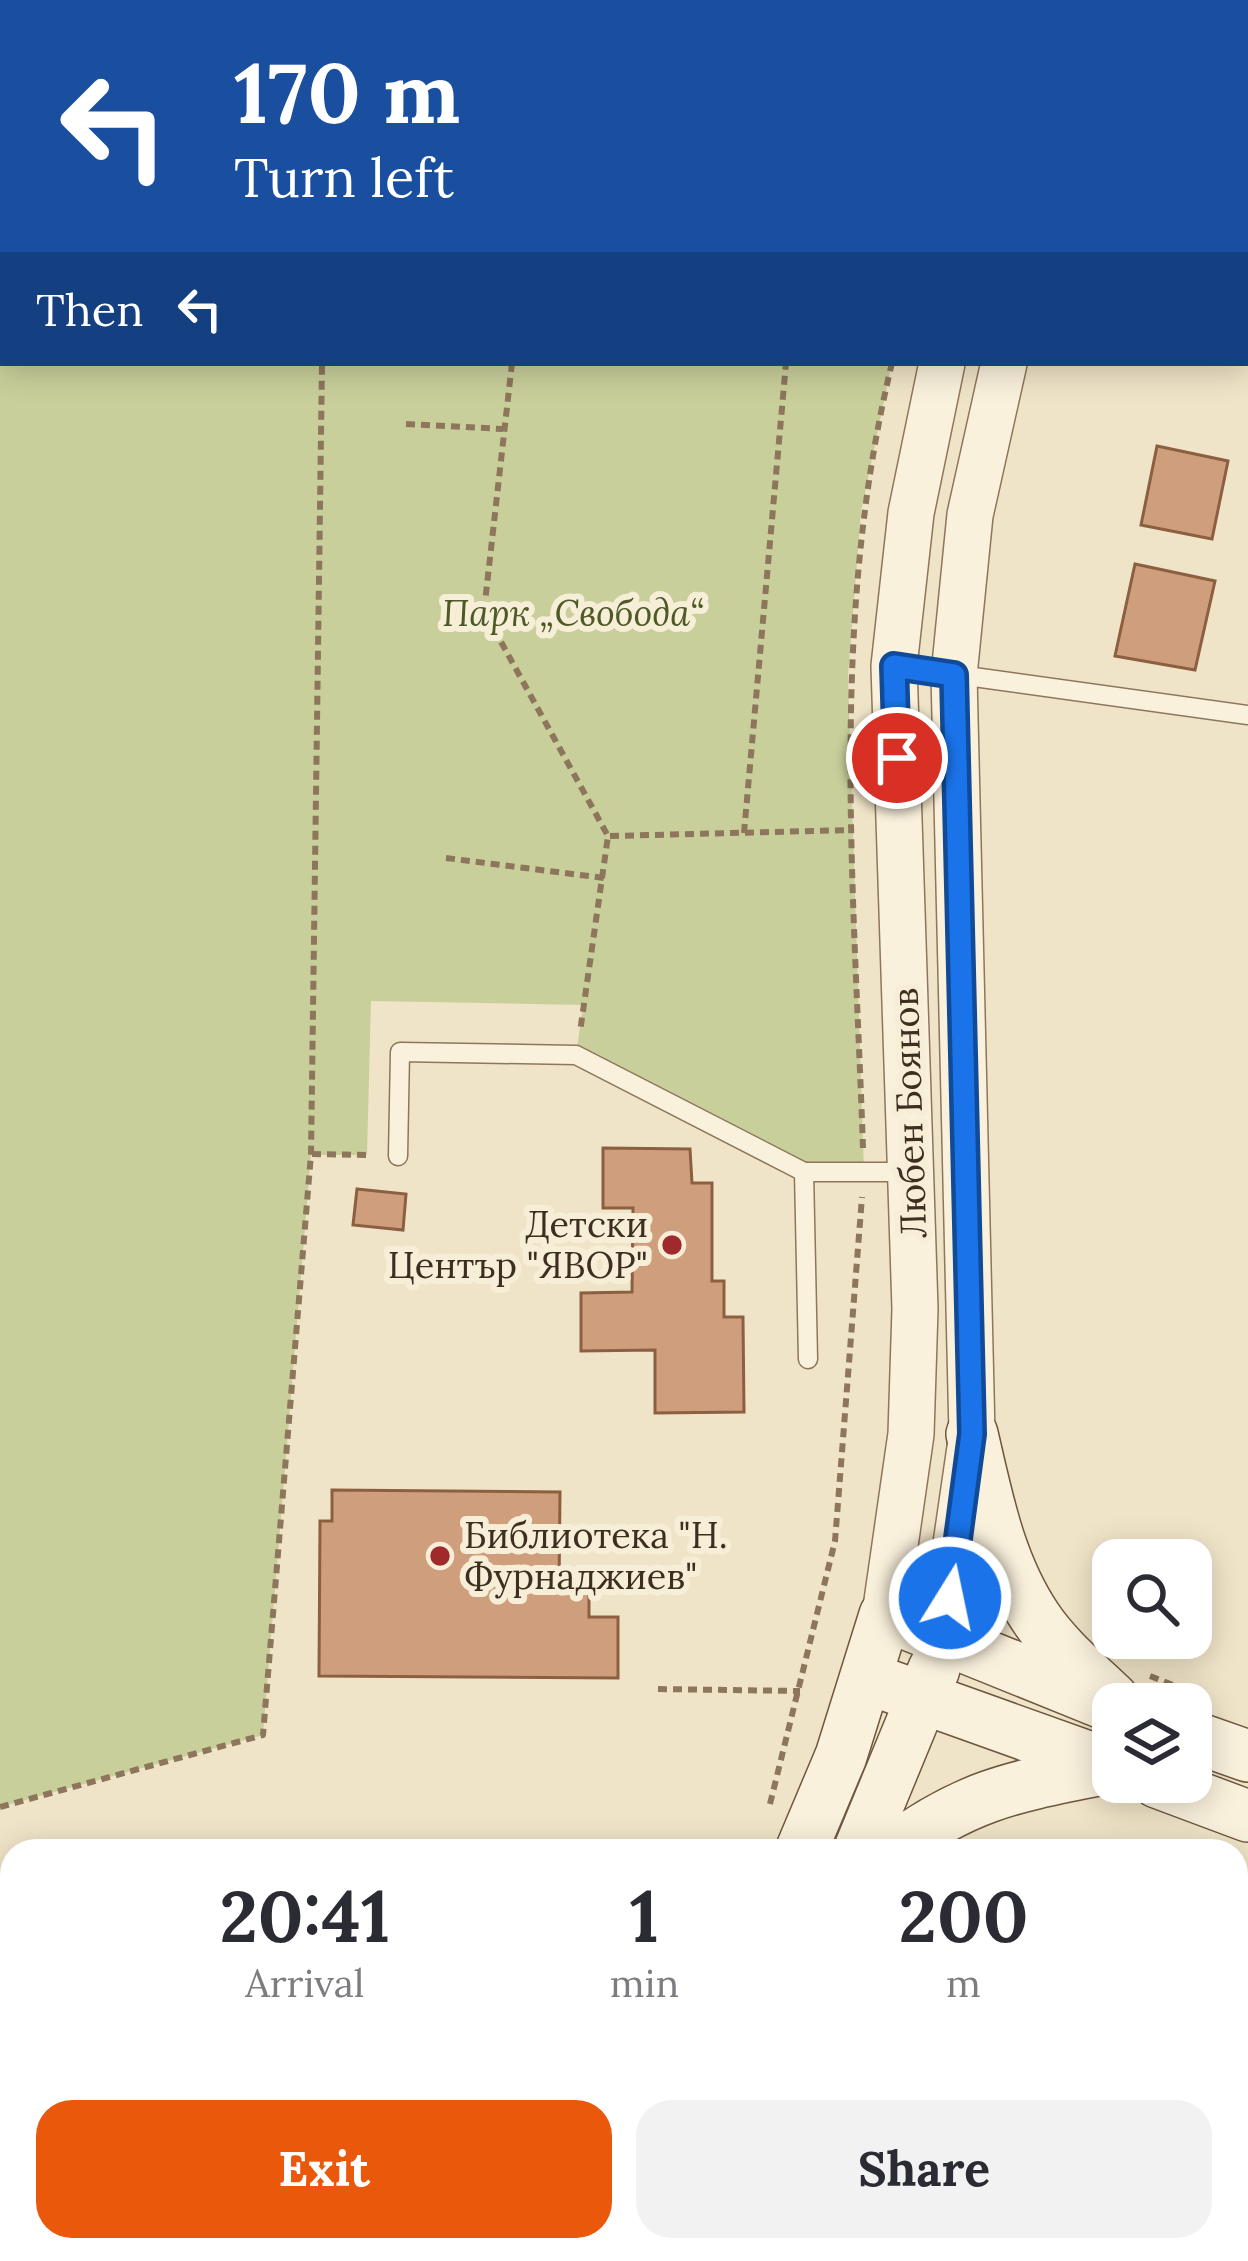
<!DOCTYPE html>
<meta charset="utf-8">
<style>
body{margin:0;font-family:Lora,serif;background:#f2f2f3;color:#2b2b33;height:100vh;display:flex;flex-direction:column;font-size:45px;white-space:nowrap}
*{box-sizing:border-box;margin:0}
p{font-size:39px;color:#7c7c81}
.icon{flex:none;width:66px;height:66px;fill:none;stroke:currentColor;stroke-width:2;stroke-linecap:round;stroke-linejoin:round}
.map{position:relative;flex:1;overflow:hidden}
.panel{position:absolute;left:0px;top:1839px;width:1248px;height:423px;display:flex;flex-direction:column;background:#fff;border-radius:36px 36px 0 0;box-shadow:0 6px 30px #0003}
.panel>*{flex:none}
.banner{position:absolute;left:0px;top:0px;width:1248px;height:366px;box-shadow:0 6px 30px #0003;background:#1a4fa0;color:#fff;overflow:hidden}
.buttons{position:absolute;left:1092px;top:1539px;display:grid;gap:24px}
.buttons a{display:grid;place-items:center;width:120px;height:120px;border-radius:24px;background:#fff;box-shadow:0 6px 30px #0003;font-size:60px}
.pin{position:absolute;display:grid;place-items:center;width:102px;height:102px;color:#fff;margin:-51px;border:6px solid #fff;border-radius:50%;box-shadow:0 3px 12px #0007}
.me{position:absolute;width:132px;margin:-66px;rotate:10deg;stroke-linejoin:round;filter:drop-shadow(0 0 9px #0008)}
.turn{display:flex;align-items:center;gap:42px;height:252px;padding:0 36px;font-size:54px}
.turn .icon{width:156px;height:156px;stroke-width:2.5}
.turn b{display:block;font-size:84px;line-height:102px}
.then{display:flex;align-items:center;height:114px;padding:0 36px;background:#0003;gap:24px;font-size:45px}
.eta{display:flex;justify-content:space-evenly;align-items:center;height:204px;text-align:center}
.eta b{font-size:72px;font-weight:800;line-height:84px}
.cta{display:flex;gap:24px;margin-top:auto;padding:24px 36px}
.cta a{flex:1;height:138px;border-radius:36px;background:#ea580c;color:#fff;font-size:48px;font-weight:800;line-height:138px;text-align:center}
.cta a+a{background:#f2f2f3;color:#2b2b33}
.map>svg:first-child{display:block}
.green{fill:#c9cf9b}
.building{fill:#cf9f7d;stroke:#8d5f41;stroke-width:3}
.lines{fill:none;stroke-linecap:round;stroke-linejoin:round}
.service-casing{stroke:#8d765c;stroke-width:21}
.minor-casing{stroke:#8d765c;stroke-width:39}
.tertiary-casing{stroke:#8d765c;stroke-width:48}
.secondary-casing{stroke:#6f573f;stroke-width:54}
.path{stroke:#8d765c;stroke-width:6;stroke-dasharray:9 6;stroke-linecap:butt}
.service{stroke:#faf1dc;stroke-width:18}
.minor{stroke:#faf1dc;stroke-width:36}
.tertiary{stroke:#faf1dc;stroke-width:45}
.secondary{stroke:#faf1dc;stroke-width:51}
.route-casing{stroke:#114b97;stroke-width:30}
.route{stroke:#1a73e8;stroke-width:21}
.poi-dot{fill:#9e2a2b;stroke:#f7eed8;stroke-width:4.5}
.labels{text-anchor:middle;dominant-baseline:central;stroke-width:12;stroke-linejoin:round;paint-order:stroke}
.park-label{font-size:36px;font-style:italic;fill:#4d5a26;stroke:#f7eed8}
.street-label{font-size:36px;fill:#3d2e20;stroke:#f7eed8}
.poi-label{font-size:36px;fill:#3d2e20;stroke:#f7eed8;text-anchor:end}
</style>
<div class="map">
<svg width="1248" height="2261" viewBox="0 0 1248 2261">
<rect width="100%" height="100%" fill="#f0e4c8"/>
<!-- green -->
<path class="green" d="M0,0H739L3,3V363H892L861,512L848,676L864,1172H804L576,1055L583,1005L371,1001L367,1155H311L263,1735L0,1807Z"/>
<!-- building -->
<g class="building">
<path d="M739,0H930L738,3Z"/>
<path d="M1157,446L1228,461L1212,539L1141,525Z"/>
<path d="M1135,564L1215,581L1195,670L1115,656Z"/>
<path d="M603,1148L690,1149L692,1183H712V1281H724V1317H743L744,1412L655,1413V1350L581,1351V1293L632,1292L633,1208H603Z"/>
<path d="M357,1189L406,1194L403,1230L353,1225Z"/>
<path d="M332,1490L560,1492L559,1591H589V1617H618V1678L319,1676L320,1521H332Z"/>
<path d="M1236,1976L1248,1983V2040L1236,2033Z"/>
<path d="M1236,2045L1248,2052V2109L1236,2102Z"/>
<path d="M1236,2116L1248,2123V2153L1236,2174Z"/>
<path d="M316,2250H489L483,2261H337Z"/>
<path d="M1128,2250H1193L1187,2261H1147Z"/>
</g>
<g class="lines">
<defs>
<g id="service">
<path d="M1245,111L1248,112"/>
<path d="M894,666L1248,715"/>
<path d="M398,1156L400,1052L576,1055L804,1172"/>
<path d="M808,1359L804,1172H911"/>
</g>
<g id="minor">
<path d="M1236,1950L1248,1927"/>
<path d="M1068,2261L1074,2250"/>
</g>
<g id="tertiary">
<path d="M1072,3L1073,0"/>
<path d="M1134,3L1135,0"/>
<path d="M885,1615L911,1434L915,1309L894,666L911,513L942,363"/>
<path d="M942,1640L972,1434L954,675L970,515L1004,363"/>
</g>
<g id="secondary">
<path d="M972,1434C987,1498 999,1563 1036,1618C1056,1648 1087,1674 1113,1699"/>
<path d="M867,1678L1113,1766"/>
<path d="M1191,1736L1248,1756"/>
<path d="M1157,1782L1248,1816"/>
<path d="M801,1851L841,1756L885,1615L1113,1707"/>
<path d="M859,1851L934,1669"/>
<path d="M891,1851C970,1792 1019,1786 1113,1767"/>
<path d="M590,2261L596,2250"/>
<path d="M655,2261L660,2250"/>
</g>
</defs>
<!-- service casing -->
<use href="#service" class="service-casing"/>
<!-- minor casing -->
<use href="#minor" class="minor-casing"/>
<!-- tertiary casing -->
<use href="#tertiary" class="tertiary-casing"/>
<!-- secondary casing -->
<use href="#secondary" class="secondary-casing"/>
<!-- path -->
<g class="path">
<path d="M327,3V0"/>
<path d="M599,3L601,0"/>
<path d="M1016,3L1017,0"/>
<path d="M512,363L484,611L608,836L580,1032"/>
<path d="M406,424L503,429"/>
<path d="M744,833L786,363"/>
<path d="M610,836L852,830"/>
<path d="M446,858L604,878"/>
<path d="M863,1148C854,885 829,621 892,363"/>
<path d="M312,1154L371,1155"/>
<path d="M1150,1676L1188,1691"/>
<path d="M658,1689L800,1691"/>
<path d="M770,1804L835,1541L862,1197"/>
<path d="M0,1807L263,1735L311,1154L322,363"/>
</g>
<!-- service -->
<use href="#service" class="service"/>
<!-- minor -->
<use href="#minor" class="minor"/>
<!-- tertiary -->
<use href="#tertiary" class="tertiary"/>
<!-- secondary -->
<use href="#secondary" class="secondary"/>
</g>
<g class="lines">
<defs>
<path id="route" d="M897,758L894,666L954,675L972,1434L950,1598"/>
</defs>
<!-- route casing -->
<use href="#route" class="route-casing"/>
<!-- route -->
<use href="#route" class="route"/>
</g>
<!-- markers -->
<g class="poi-dot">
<circle cx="672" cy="1245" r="12"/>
<circle cx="440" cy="1556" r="12"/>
</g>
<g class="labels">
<!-- park labels -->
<g class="park-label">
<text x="573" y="613">Парк „Свобода“</text>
</g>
<!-- street labels -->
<g class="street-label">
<text transform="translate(909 1113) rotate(-92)">Любен Боянов</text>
</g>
<!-- poi labels -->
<g class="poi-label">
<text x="648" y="1224">Детски<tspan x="648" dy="41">Център "ЯВОР"</tspan></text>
<text x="464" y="1535" text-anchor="start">Библиотека "Н.<tspan x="464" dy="41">Фурнаджиев"</tspan></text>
</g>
</g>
</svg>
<div class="buttons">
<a><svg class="icon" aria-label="search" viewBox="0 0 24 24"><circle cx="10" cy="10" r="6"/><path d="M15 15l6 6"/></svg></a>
<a><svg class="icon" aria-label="layers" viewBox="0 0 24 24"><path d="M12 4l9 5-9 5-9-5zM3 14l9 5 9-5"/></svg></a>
</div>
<div class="pin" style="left:897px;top:758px;background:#d93025"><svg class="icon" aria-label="arrive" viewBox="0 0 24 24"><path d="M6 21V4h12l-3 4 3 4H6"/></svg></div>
<svg class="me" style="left:950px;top:1598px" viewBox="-20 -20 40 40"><circle r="17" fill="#1a73e8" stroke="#fff" stroke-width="3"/><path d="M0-11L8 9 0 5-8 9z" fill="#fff"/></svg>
<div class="banner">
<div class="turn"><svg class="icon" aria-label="left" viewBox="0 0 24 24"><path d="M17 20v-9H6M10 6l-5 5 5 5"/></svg><div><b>170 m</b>Turn left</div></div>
<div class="then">Then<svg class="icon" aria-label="left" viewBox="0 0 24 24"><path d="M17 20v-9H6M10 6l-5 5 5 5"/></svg></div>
</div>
<section class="panel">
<div class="eta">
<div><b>20:41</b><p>Arrival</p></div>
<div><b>1</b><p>min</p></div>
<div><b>200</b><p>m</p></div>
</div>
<div class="cta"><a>Exit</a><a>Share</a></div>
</section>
</div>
